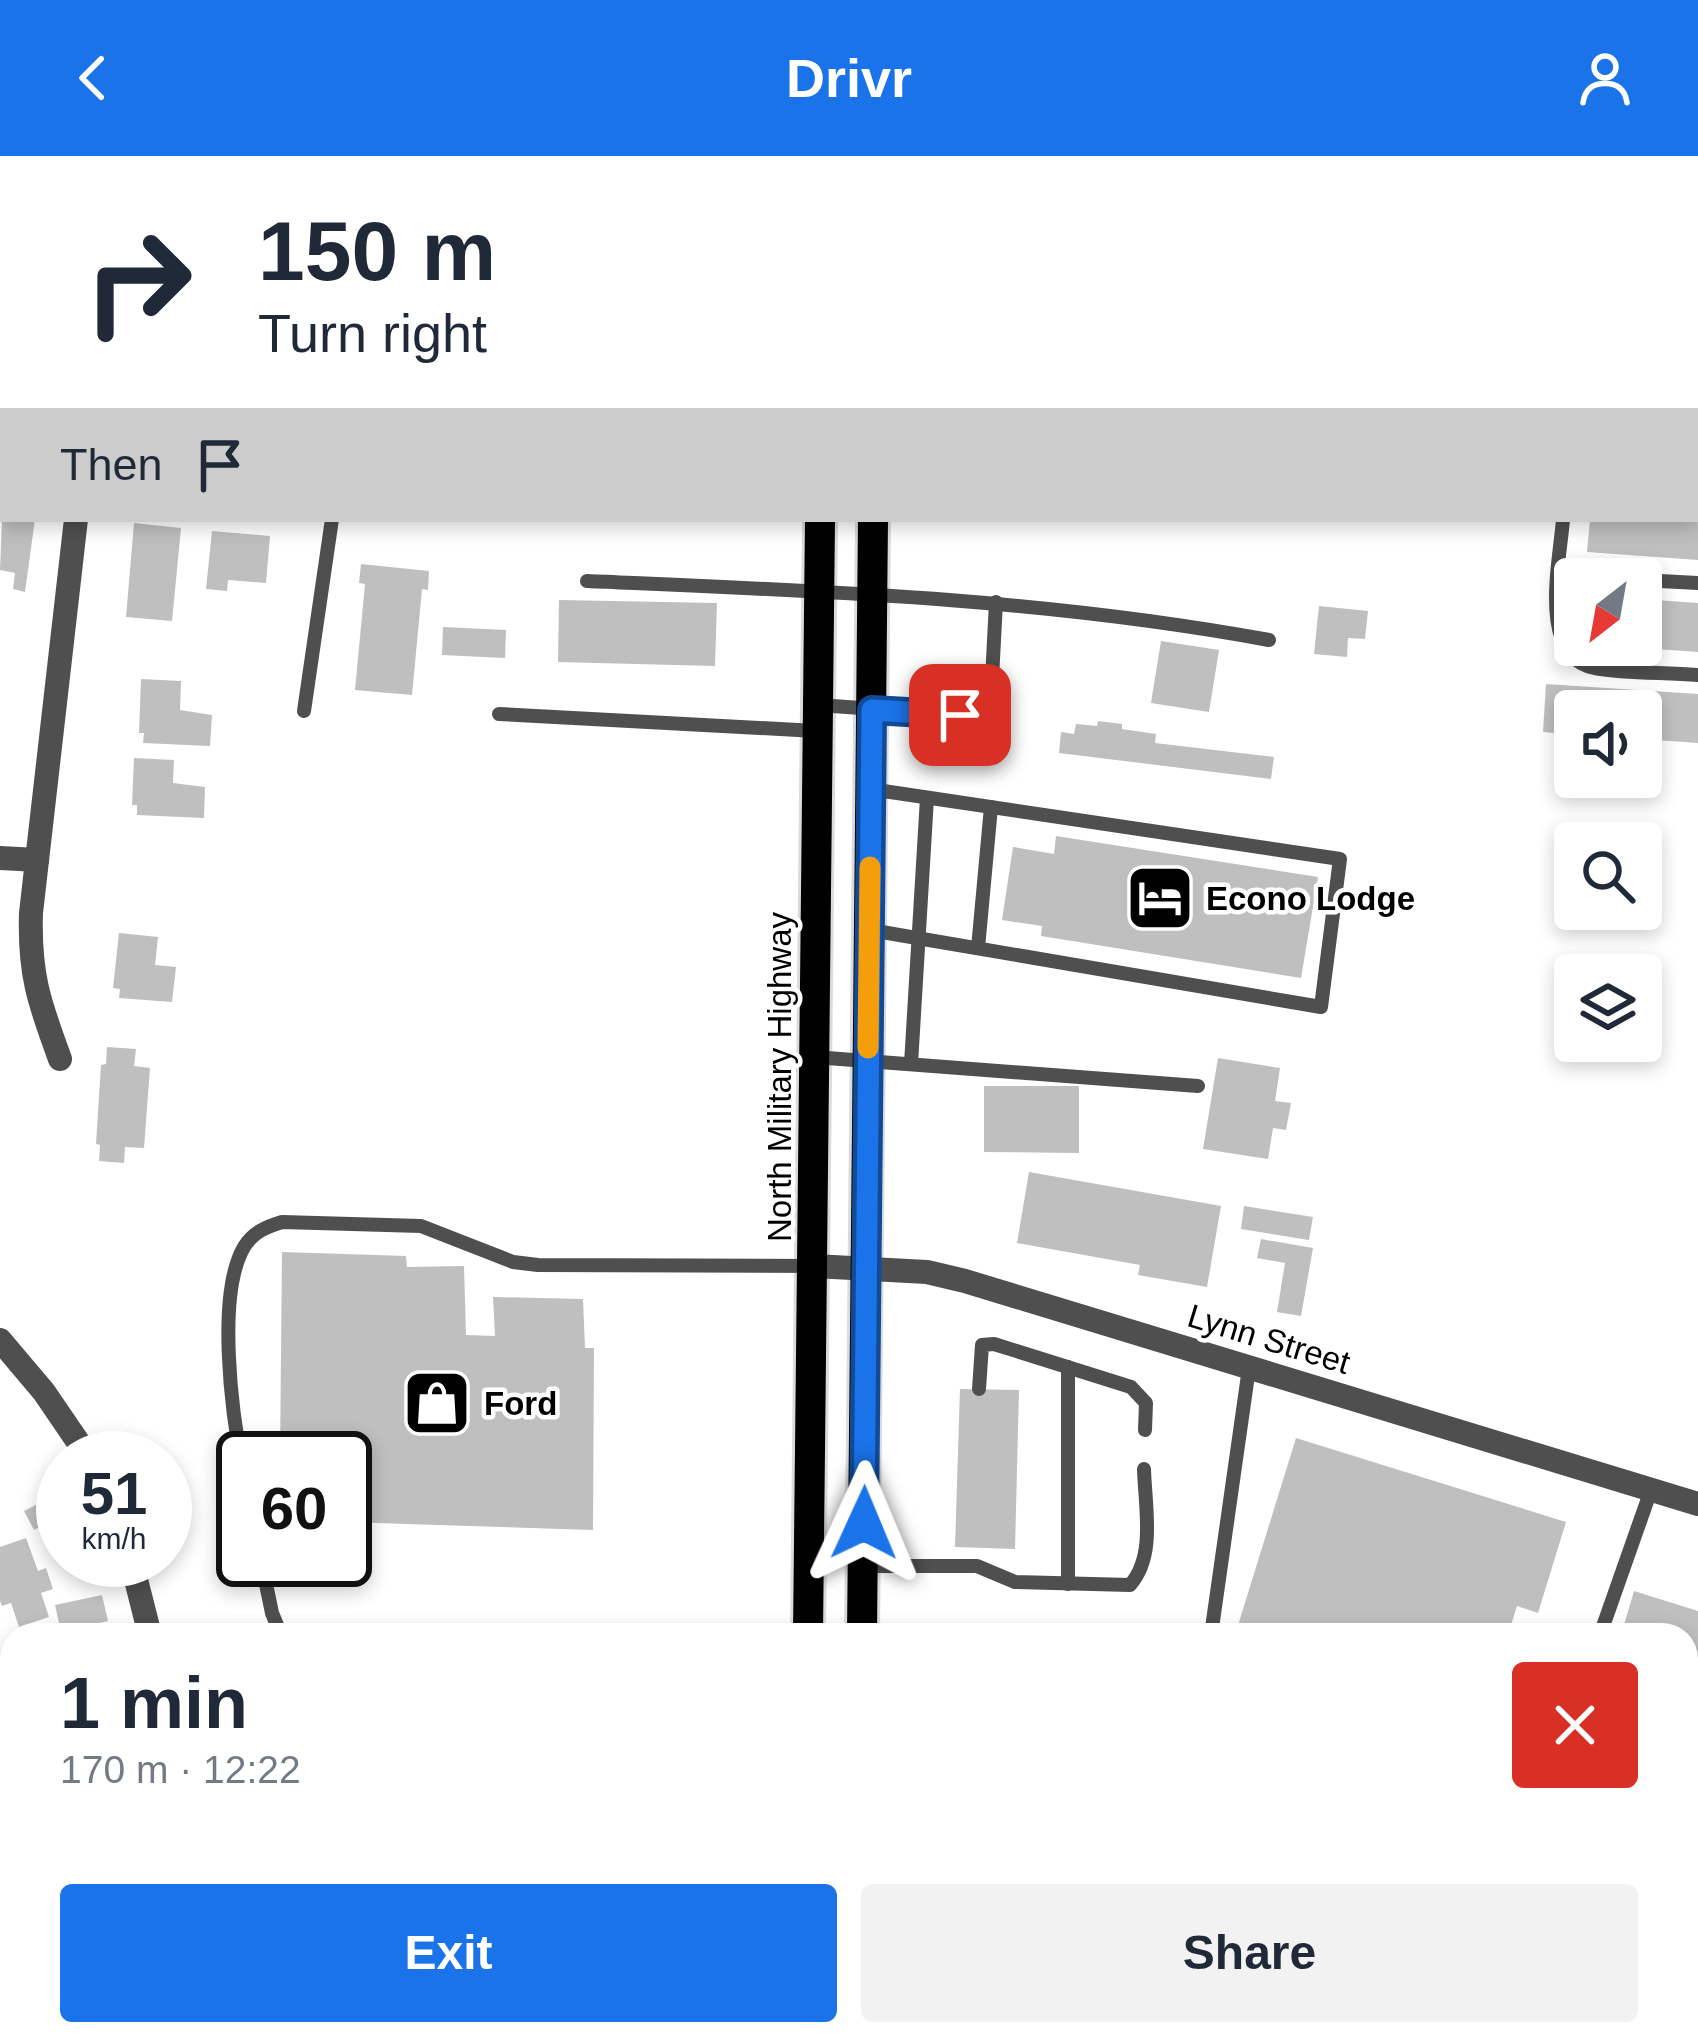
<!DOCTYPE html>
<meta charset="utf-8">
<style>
body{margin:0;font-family:Arial,sans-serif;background:#f2f2f3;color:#1f2937;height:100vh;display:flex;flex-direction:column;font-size:45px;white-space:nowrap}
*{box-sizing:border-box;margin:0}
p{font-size:39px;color:#747a83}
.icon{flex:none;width:66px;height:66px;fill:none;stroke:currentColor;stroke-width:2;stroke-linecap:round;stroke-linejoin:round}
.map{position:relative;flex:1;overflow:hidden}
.details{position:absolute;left:0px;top:1467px;width:1698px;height:423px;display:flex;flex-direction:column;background:#fff;border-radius:36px 36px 0 0;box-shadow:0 6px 18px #0003}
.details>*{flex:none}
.hud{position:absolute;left:0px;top:0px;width:1698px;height:366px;box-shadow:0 6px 18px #0003;background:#fff;color:#1f2937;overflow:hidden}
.needle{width:78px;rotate:211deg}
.buttons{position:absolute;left:1554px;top:402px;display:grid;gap:24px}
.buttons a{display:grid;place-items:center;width:108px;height:108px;border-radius:12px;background:#fff;box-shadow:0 6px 18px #0003;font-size:60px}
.speed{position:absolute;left:36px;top:1275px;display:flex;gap:24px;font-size:60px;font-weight:700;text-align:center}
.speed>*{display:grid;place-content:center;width:156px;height:156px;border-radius:50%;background:#fff;box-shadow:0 6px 18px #0003;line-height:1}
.speed small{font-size:30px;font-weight:400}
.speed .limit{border:6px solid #111;border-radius:18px;background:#fff;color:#111}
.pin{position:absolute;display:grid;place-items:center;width:102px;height:102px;color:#fff;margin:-51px;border-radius:24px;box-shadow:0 6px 18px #0006}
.me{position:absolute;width:132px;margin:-66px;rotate:1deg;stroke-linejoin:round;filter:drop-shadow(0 0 9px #0008)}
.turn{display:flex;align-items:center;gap:42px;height:252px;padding:0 60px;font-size:54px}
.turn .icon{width:156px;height:156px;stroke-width:2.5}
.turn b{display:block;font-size:84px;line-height:102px}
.then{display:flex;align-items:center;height:114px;padding:0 60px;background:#0003;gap:24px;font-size:45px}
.round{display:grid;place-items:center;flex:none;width:126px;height:126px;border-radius:12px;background:#f2f2f3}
.summary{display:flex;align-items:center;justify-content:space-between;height:204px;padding:0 60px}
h1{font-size:72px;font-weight:700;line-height:90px}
.primary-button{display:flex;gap:24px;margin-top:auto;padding:24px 60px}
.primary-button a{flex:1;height:138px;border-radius:12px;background:#1a73e8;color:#fff;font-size:48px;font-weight:700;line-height:138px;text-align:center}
.primary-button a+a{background:#f2f2f3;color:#1f2937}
header{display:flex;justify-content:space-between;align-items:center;height:156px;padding:0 60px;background:#1a73e8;color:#fff;font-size:54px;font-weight:700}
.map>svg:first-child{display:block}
.building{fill:#bfbfbf}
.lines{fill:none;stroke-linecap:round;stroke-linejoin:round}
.primary-casing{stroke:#dbdbdb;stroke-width:36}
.lane{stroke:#4f4f4f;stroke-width:14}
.street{stroke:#4f4f4f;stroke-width:24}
.primary{stroke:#000;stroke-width:30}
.route-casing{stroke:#114b97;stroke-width:30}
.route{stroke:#1a73e8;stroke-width:21}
.slow{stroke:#f59e0b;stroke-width:21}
.labels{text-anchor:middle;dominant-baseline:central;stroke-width:9;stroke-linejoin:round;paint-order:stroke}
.poi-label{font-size:33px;font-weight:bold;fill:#000;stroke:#fff;text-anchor:start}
.street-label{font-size:33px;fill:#000;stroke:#fff}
</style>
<header><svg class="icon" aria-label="back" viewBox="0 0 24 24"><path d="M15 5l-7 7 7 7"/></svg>Drivr<svg class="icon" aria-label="person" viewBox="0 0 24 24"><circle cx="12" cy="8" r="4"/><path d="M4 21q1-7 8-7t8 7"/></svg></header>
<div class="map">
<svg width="1698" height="1888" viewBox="0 0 1698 1888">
<rect width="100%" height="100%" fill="#fff"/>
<!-- building -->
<g class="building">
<path d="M2,363H35L25,436L13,433L15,417L0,414Z"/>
<path d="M1590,363H1698V404L1587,396Z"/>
<path d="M134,367L181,372L172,465L126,461Z"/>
<path d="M212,375L270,380L266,427L228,424L227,435L206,433Z"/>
<path d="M361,408L429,415L428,434L422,433L412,539L355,534L365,428L359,427Z"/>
<path d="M1641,443L1698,447V496L1641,492Z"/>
<path d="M559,444L717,447L715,510L558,506Z"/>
<path d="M1319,450L1368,455L1365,483L1348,482L1347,501L1314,498Z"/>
<path d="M443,471L506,474L505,502L442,499Z"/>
<path d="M1161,485L1219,494L1209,556L1151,547Z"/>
<path d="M141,523L181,525L180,554L212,559L210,590L143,587L144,577H139Z"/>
<path d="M1546,528L1698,538V587L1641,583V555H1575V579L1543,576Z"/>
<path d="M1098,565L1122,568V573L1156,578L1155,587L1274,601L1271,623L1059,597L1061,576L1074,578L1076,568L1097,570Z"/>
<path d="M134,602L174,604L173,627L205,631L204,662L137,659V649H132Z"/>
<path d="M1056,680L1318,721L1301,822L1041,780L1042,770L1002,764L1013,691L1054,698Z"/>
<path d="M119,777L158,781L155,809L176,811L172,846L119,842L120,833L113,832Z"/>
<path d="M107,891L136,893L134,910L150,912L144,992L125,991L124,1007L99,1005L100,989L96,988L101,909L106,908Z"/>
<path d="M1218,902L1280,912L1275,945L1291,947L1286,974L1273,972L1268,1003L1203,993Z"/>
<path d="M984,930H1079V997L984,996Z"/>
<path d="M1029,1016L1221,1050L1207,1131L1138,1119L1140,1109L1017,1087Z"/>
<path d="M1244,1050L1313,1061L1309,1084L1241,1073Z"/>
<path d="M1261,1083L1313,1092L1301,1160L1277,1156L1285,1107L1257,1102Z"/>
<path d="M282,1096L406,1100L407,1111L464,1110L466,1179L495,1180L493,1141L583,1143L585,1192H594L593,1374L345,1366V1302H280Z"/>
<path d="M960,1233L1019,1234L1015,1393L955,1391Z"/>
<path d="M1296,1282L1566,1366L1538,1457L1517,1450L1508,1479H1235Z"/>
<path d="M63,1335V1358L34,1374L24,1355Z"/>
<path d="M26,1382L38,1415L46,1412L53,1433L41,1437L49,1461L19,1471L11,1447L2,1450L0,1445V1391Z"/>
<path d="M1634,1435L1698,1455V1532L1686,1529V1479H1621Z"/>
<path d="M102,1439L108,1465L61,1476L55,1449Z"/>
<path d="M86,1878H133L135,1888H88Z"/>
<path d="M1239,1878L1236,1888H1211L1184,1879Z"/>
</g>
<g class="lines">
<defs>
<g id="primary">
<path d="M825,3V0"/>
<path d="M879,3V0"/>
<path d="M808,1479L820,363"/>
<path d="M862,1479L873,363"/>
<path d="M805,1888V1878"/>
<path d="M857,1888V1878"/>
</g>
</defs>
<!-- primary casing -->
<use href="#primary" class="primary-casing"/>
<!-- lane -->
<g class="lane">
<path d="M732,3V0"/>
<path d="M1482,3L1483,0"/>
<path d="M1695,172H1698"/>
<path d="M1695,246H1698"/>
<path d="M1695,336H1698"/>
<path d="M1563,363C1560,406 1537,501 1595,512C1628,518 1664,516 1698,519"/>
<path d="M1559,419L1623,423"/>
<path d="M1641,424L1698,427"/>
<path d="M587,425C819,435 1040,442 1269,484"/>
<path d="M818,549L990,561L996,446"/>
<path d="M304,555L332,363"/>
<path d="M499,558L816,575"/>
<path d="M870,774L1321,851L1340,703L870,633"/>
<path d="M978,792L991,651"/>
<path d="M814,901L1198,930"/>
<path d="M911,908L927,642"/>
<path d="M1068,1211V1428"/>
<path d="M979,1233L982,1189L994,1188L1131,1231L1146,1247L1145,1274"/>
<path d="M243,1313C232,1260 216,1139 244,1091C253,1076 266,1071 282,1066L421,1070L513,1106L538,1109L814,1110"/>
<path d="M261,1404L272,1457L281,1479"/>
<path d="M863,1410H977L1015,1426L1130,1429C1156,1400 1145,1351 1144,1313"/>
<path d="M1211,1479L1249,1212"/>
<path d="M1600,1479L1651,1334"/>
<path d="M481,1878L512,1888"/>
<path d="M399,1888L403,1878"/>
<path d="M673,1888V1878"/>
<path d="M966,1888V1878"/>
<path d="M1270,1888L1273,1878"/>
<path d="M1518,1888L1522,1878"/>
</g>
<!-- street -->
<g class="street">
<path d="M112,3V0"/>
<path d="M0,279L3,280"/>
<path d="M0,702L37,704"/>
<path d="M60,903C39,846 29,818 31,757L76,363"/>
<path d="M814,1110L927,1116L965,1125L1698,1348"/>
<path d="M0,1184L44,1236L89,1302"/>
<path d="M131,1404L150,1479"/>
<path d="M0,1877L2,1888"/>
<path d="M227,1878L229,1888"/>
<path d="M828,1878L933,1888"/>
</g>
<!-- primary -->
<use href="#primary" class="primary"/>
</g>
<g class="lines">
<defs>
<path id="route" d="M864,1367L872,554L960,559"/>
</defs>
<!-- route casing -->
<use href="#route" class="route-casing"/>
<!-- route -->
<use href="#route" class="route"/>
<!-- slow -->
<path class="slow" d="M868,892L870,711"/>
</g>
<!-- icons -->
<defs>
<symbol id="hotel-square" viewBox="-11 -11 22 22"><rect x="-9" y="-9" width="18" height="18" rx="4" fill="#000" stroke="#fff"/><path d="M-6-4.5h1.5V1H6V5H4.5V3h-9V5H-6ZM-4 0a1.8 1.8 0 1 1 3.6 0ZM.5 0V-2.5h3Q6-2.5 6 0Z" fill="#fff"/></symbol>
<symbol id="shop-square" viewBox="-11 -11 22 22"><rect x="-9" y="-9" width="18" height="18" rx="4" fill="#000" stroke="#fff"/><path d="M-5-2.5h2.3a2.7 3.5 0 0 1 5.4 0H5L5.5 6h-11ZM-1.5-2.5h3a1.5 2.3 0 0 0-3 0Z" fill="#fff"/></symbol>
</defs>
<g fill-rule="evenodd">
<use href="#hotel-square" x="1122" y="704" width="76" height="76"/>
<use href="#shop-square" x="399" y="1209" width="76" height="76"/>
</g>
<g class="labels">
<!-- poi labels -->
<g class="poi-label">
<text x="1206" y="742">Econo Lodge</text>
<text x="484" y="1247">Ford</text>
</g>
<!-- street labels -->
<g class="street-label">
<text transform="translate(779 921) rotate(-90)">North Military Highway</text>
<text transform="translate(1269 1183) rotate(17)">Lynn Street</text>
</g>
</g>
</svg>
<div class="buttons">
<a><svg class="needle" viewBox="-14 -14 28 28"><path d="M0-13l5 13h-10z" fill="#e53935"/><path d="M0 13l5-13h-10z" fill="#747a83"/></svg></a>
<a><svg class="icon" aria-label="sound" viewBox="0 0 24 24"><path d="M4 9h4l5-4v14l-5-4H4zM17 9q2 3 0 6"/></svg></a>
<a><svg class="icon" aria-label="search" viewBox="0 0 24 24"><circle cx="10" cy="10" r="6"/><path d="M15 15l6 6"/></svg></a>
<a><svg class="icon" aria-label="layers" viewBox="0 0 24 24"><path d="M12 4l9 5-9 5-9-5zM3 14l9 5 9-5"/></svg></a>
</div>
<div class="speed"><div>51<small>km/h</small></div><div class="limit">60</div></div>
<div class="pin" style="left:960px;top:559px;background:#d93025"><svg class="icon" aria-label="arrive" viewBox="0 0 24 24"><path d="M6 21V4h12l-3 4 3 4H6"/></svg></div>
<svg class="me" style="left:864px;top:1367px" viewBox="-20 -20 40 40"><path d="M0-17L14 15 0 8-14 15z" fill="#1a73e8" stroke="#fff" stroke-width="4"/></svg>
<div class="hud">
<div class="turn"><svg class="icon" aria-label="right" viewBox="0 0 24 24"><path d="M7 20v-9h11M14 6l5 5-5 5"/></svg><div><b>150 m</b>Turn right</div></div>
<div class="then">Then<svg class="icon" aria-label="arrive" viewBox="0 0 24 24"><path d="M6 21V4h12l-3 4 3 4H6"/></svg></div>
</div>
<section class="details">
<div class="summary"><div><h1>1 min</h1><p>170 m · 12:22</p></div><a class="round" style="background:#d93025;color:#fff"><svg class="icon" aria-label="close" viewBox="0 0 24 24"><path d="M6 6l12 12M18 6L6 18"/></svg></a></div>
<div class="primary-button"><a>Exit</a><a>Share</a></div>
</section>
</div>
